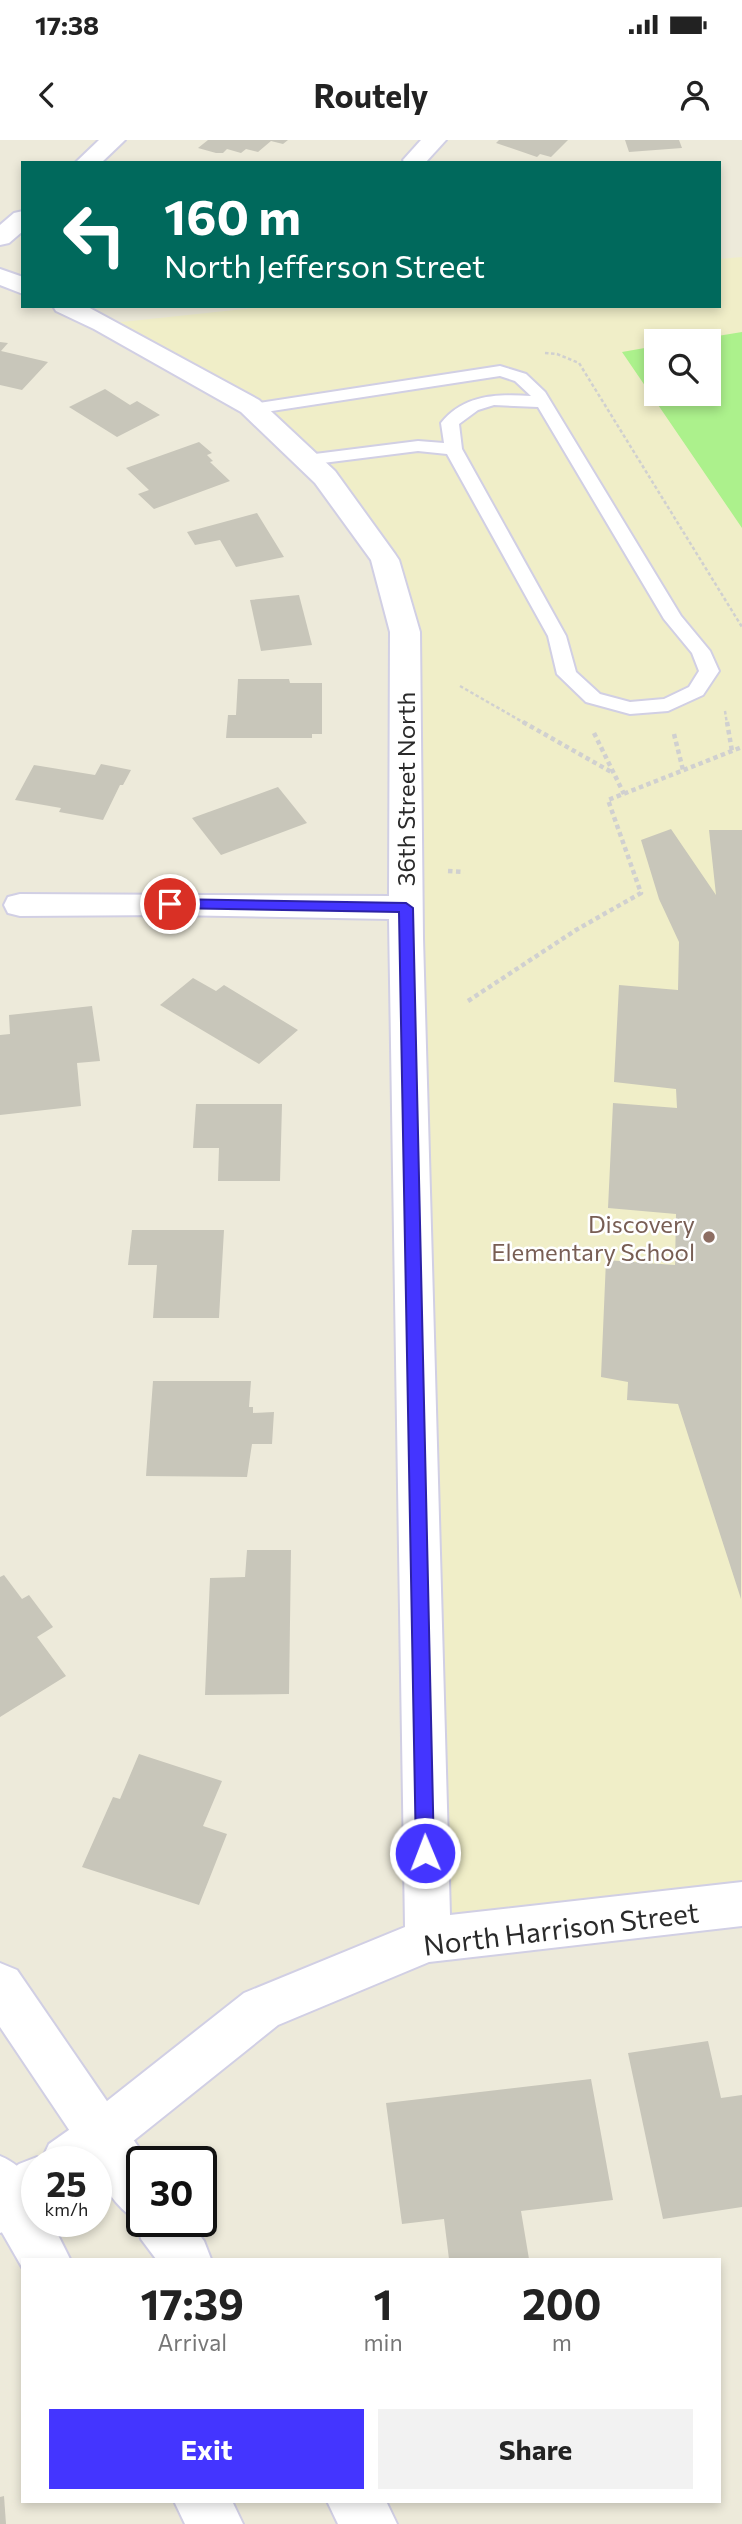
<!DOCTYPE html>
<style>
body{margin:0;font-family:Commissioner,sans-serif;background:#f2f2f2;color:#222;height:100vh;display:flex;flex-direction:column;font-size:26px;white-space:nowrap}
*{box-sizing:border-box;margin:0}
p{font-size:23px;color:#767676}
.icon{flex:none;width:38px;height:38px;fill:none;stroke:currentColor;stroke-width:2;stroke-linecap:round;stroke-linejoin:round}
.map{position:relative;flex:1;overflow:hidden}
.drawer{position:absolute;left:21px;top:2118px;width:700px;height:245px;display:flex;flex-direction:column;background:#fff;border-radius:0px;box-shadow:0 4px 10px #0003}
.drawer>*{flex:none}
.hud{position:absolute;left:21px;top:21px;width:700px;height:147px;border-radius:0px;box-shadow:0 4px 10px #0003;background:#00695c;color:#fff;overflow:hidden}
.buttons{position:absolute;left:644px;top:189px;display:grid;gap:14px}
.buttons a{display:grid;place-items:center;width:77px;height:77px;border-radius:0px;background:#fff;box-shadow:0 4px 10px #0003;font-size:35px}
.speed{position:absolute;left:21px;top:2006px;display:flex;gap:14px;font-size:35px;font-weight:700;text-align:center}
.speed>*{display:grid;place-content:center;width:91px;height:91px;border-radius:50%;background:#fff;box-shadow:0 4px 10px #0003;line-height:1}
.speed small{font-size:18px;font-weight:400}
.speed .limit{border:4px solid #111;border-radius:10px;background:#fff;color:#111}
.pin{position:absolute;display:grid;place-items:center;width:60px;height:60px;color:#fff;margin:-30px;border:4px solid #fff;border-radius:50%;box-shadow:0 2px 7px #0007}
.me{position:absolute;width:77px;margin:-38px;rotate:359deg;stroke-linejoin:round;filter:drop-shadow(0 0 5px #0008)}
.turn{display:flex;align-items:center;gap:24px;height:147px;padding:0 28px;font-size:32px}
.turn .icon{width:91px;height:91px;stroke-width:2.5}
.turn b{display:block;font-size:49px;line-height:60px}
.eta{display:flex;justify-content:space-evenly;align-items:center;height:119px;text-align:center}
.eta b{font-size:42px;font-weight:700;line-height:49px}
.cta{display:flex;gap:14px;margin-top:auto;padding:14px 28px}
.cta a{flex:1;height:80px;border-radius:0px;background:#4435ff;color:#fff;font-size:28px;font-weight:700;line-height:80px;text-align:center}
.cta a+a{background:#f2f2f2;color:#222}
.status{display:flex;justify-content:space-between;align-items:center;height:49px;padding:0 35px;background:#fff;direction:ltr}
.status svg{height:19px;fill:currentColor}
header{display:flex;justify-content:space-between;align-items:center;height:91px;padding:0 28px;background:#fff;font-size:32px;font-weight:700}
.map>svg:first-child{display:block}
.education{fill:#f0eec8;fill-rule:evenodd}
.pitch{fill:#acf18c}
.building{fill:#c8c6ba}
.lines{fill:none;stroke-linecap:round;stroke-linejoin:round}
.service-casing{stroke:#d1cfe4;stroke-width:4}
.minor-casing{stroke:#d1cfe4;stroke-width:4}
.tertiary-casing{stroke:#d1cfe4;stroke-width:4}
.secondary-casing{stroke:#d1cfe4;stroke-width:4}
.path-far1{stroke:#d0d0d0;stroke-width:2.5;stroke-dasharray:3.5 2.5;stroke-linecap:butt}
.path{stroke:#d0d0d0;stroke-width:4.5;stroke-dasharray:4.5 3.5;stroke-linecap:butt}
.service{fill:#fff;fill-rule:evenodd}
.minor{fill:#fff;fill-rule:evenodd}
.tertiary{fill:#fff;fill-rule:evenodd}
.secondary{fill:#fff;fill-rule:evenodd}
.route{fill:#4435ff;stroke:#2c22a6;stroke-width:2}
.education-dot{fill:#8d6e63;stroke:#fff;stroke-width:2.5}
.labels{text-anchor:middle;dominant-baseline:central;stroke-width:5;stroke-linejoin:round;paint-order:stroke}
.street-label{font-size:24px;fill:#2a2a2a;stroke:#fff}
.education-label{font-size:24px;fill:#785e54;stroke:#fff;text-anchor:end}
.near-street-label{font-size:28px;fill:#2a2a2a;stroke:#fff}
</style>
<div class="status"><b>17:38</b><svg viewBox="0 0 49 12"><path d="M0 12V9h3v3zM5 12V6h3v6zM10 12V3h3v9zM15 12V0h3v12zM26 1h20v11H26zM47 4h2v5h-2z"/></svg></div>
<header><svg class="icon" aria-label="back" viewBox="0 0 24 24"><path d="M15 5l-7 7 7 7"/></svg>Routely<svg class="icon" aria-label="person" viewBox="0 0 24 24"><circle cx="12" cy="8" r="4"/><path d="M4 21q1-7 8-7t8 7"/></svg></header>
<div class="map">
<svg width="742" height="2384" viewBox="0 0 742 2384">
<rect width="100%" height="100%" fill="#edeada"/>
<!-- education -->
<path class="education" d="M742,117V1764L428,1800L405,492L385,420L250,266L103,184L273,166H719V119ZM656,201H709V254H656Z"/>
<!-- pitch -->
<path class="pitch" d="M742,192V388L622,212L656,206V254H709V201H687Z"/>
<!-- building -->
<g class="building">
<path d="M208,0H288L283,4L271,1L258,12L246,9L241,13L227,9L223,13H216L198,8Z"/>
<path d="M499,0H568L551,17L540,14L537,17L496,3Z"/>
<path d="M625,0H679L682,8L629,12Z"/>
<path d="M0,202L8,203L1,211L48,222L22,250L0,245Z"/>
<path d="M105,249L130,265L137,261L160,275L117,297L69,267Z"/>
<path d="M199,302L212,313L207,315L213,321L210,322L230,341L154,369L138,354L149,350L126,328Z"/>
<path d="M257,373L284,417L236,427L220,400L195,405L187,392Z"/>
<path d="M299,455L312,505L261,511L250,460Z"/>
<path d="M238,539H289L290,543H322V594H312V598H226L228,575H236Z"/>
<path d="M101,624L131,630L123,645H120L103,680L59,672L61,668L15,660L34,625L95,635Z"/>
<path d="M278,647L307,683L221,715L192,678Z"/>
<path d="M671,689L716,755L709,690H742L741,1459L678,1264L627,1260L628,1242L601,1237L606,1120L675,1125L676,1074L608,1068L613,963L677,968L676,949L614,942L619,845L678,850L679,802L659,759L641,700Z"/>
<path d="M193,838L216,851L224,845L298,890L259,924L160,865Z"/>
<path d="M92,866L100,921L77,923L81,966L0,975V895L10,894L9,875Z"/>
<path d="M196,964H282L280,1041H218L219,1008H193Z"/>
<path d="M132,1090H224L219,1178H153L157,1125H128Z"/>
<path d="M153,1241H251L249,1267H253V1273L274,1272L272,1304H252L247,1337L146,1336Z"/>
<path d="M247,1410H291L289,1554L205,1555L210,1438L245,1437Z"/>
<path d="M4,1435L22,1459L29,1455L53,1487L37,1497L66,1536L0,1577V1437Z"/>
<path d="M139,1614L222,1641L203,1686L227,1694L199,1765L82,1727L113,1657L120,1659Z"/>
<path d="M708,1901L721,1958L742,1955V2067L663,2079L628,1913Z"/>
<path d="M591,1939L613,2060L521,2071L529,2119H449L444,2079L402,2084L386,1963Z"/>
<path d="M4,2356L6,2384H0V2357Z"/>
</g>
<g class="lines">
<defs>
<path id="service" d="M500,226L526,234L545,252L681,476L710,511L719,531L703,555L668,571L630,574L586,562L557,534L548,496L447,314L418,311L307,325L298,320L307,315L418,301L444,303L441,283C464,254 498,254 531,256L515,241L500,236L253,274L245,269L253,264ZM494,265L538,267L664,479L692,513L699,531L689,547L664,559L630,562L600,554L576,532L566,496L462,309L459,284L478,270Z"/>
<g id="minor">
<path d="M99,0H125L101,23H75Z"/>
<path d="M421,0H446L425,23H405L403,20Z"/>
<path d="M23,71V91L9,103L0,105V85L14,73Z"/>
<path d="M0,129L23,137V154L0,145Z"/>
<path d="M53,166H86L259,260L335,331L395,414L399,420L420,492L423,798L450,1775L742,1742V1786L429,1822L278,1885L117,2014L100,2021L83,2014L76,1997L83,1980L244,1853L405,1787L389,779L170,775L20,776L8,773L4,765L8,757L20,754L389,756L390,492L371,420L315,343L241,272L94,189L56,171Z"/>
</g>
<path id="tertiary" d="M100,1973L117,1980L124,1997L117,2014L96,2029V2021H37V2072L18,2086L0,2093V2038L19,2024L37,2017L42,2019L49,2004L83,1980Z"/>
<g id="secondary">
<path d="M0,1823L17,1830L148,2021H142V2081H189L204,2101L211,2119H156L141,2099L135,2078C119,2071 96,2039 96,2021H90L0,1887Z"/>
<path d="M0,2016C29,2028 37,2050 37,2081H51L70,2119H23V2129L0,2089Z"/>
<path d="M174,2361H232L243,2384H185Z"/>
<path d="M327,2361H386L397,2384H338Z"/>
</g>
</defs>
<!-- service casing -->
<use href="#service" class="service-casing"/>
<!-- minor casing -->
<use href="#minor" class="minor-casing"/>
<!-- tertiary casing -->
<use href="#tertiary" class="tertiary-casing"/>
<!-- secondary casing -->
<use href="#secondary" class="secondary-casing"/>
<!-- path-far1 -->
<g class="path-far1">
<path d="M545,213L557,214L579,223L742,487"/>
<path d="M460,546L526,584"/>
<path d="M725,571L727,584"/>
</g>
<!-- path -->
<g class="path">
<path d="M523,582L613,633"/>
<path d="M727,582L732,611"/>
<path d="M594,593L624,654"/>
<path d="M674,594L683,630"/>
<path d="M448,731L464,732"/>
<path d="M468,861L576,790L641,753L608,660L742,607"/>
</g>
<!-- service -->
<use href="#service" class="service"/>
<!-- minor -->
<use href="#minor" class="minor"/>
<!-- tertiary -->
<use href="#tertiary" class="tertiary"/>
<!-- secondary -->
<use href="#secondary" class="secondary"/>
</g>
<!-- route -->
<path class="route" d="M170,759L406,763L413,768L434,1713L432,1719L425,1722L418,1719L416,1713L399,772L170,768L163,764Z"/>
<!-- markers -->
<circle class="education-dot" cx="709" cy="1097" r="7"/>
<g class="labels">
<!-- street labels -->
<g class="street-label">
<text transform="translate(405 649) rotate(-90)">36th Street North</text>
</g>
<!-- education labels -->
<g class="education-label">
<text x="695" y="1083">Discovery<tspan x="695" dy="28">Elementary School</tspan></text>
</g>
<!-- near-street labels -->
<g class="near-street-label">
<text transform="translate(561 1788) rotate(-7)">North Harrison Street</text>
</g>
</g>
</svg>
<div class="buttons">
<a><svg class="icon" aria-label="search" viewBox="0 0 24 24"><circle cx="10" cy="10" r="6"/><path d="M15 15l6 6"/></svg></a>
</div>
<div class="speed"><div>25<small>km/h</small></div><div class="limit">30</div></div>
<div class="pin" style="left:170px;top:764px;background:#d93025"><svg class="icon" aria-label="arrive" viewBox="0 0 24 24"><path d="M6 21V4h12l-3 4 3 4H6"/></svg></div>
<svg class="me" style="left:425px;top:1713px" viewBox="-20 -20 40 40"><circle r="17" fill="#4435ff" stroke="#fff" stroke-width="3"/><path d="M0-11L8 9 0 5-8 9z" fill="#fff"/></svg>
<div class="hud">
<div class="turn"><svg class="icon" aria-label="left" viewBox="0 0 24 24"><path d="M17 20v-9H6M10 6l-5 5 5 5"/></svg><div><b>160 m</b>North Jefferson Street</div></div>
</div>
<section class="drawer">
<div class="eta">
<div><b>17:39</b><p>Arrival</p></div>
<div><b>1</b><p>min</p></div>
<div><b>200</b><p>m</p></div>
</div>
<div class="cta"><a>Exit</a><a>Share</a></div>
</section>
</div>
